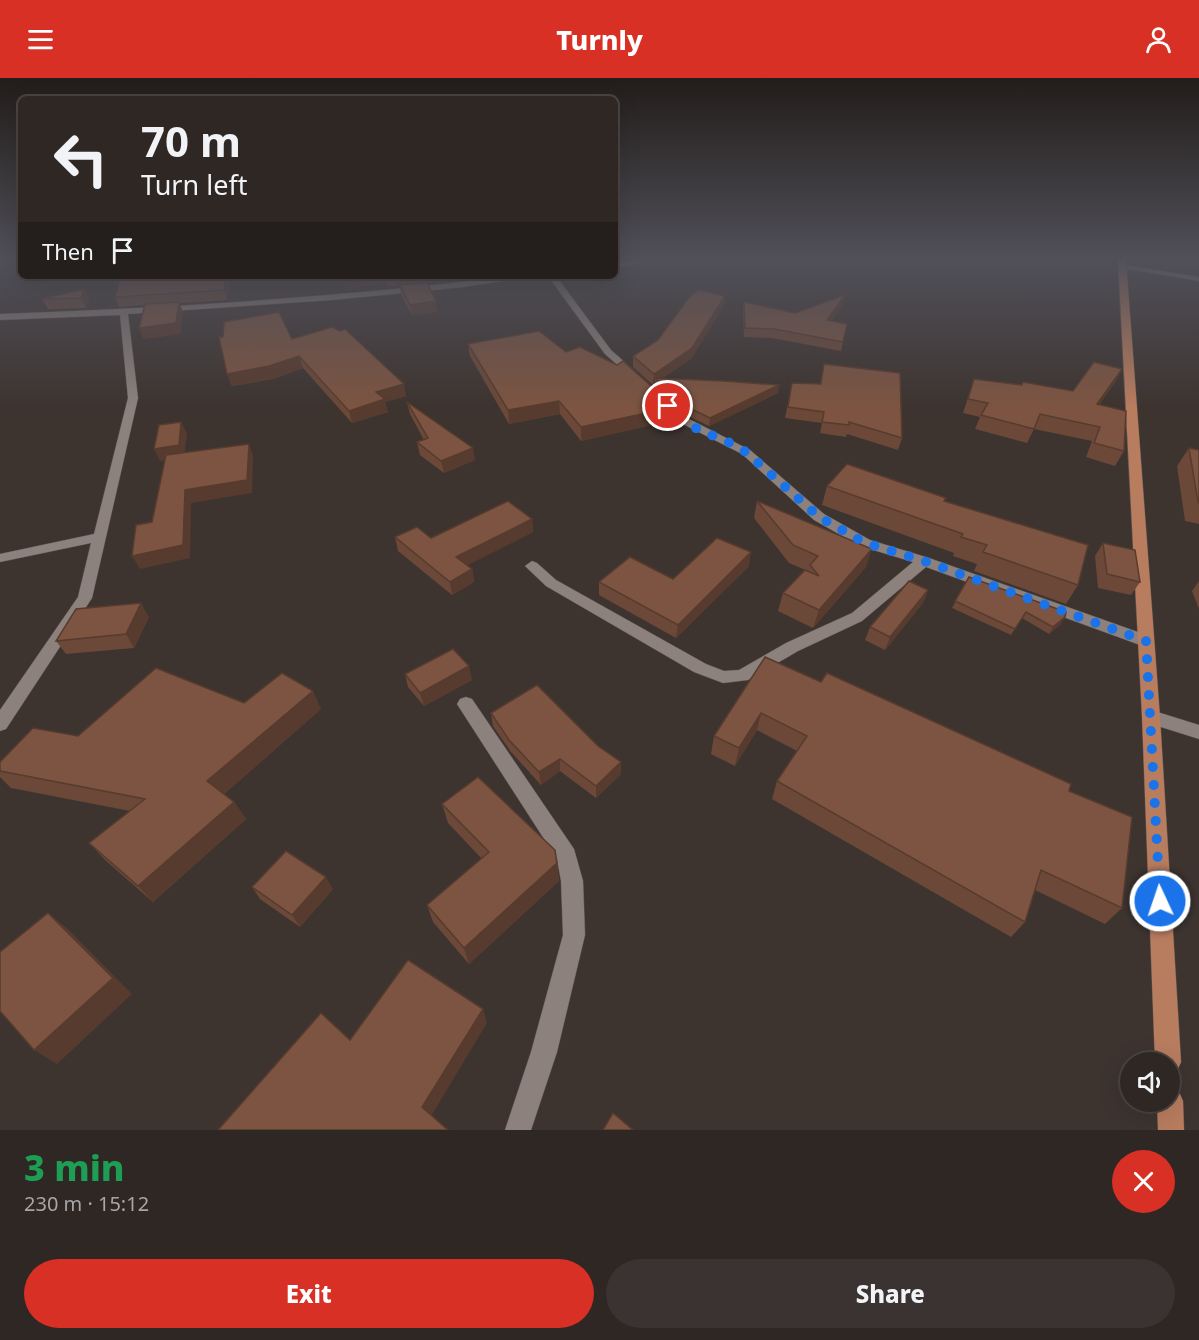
<!DOCTYPE html>
<meta charset="utf-8">
<style>
body{margin:0;font-family:"Noto Sans",sans-serif;background:#3a3331;color:#f1f3f6;height:100vh;display:flex;flex-direction:column;font-size:22px;white-space:nowrap}
*{box-sizing:border-box;margin:0}
p{font-size:20px;color:#a7a5a6}
.icon{flex:none;width:33px;height:33px;fill:none;stroke:currentColor;stroke-width:2;stroke-linecap:round;stroke-linejoin:round}
.map{position:relative;height:1052px;overflow:hidden}
.details{display:flex;flex-direction:column;background:#2e2724;flex:1}
.details>*{flex:none}
.guide{position:absolute;left:18px;top:18px;width:600px;height:183px;border-radius:9px;box-shadow:0 6px 24px #0002,0 0 0 2px #494441;background:#2e2724;color:#f1f3f6;overflow:hidden}
.tools{position:absolute;left:1120px;top:974px;display:grid;gap:12px}
.tools a{display:grid;place-items:center;width:60px;height:60px;border-radius:50%;background:#2e2724;box-shadow:0 6px 24px #0002,0 0 0 2px #494441;font-size:30px}
.pin{position:absolute;display:grid;place-items:center;width:51px;height:51px;color:#fff;margin:-26px;border:3px solid #fff;border-radius:50%;box-shadow:0 2px 6px #0007}
.me{position:absolute;width:66px;margin:-33px;rotate:357deg;stroke-linejoin:round;filter:drop-shadow(0 0 4px #0008)}
.turn{display:flex;align-items:center;gap:21px;height:126px;padding:0 24px;font-size:27px}
.turn .icon{width:78px;height:78px;stroke-width:2.5}
.turn b{display:block;font-size:42px;line-height:51px}
.then{display:flex;align-items:center;height:57px;padding:0 24px;background:#0003;gap:12px;font-size:22px}
.round{display:grid;place-items:center;flex:none;width:63px;height:63px;border-radius:32px;background:#3a3331}
.overview{display:flex;align-items:center;justify-content:space-between;height:102px;padding:0 24px}
h1{font-size:36px;font-weight:800;line-height:45px;color:#1e9e55}
.button{display:flex;gap:12px;margin-top:auto;padding:12px 24px}
.button a{flex:1;height:69px;border-radius:36px;background:#d93025;color:#fff;font-size:24px;font-weight:800;line-height:69px;text-align:center}
.button a+a{background:#3a3331;color:#f1f3f6}
header{display:flex;justify-content:space-between;align-items:center;height:78px;padding:0 24px;background:#d93025;color:#fff;font-size:27px;font-weight:800}
.map>svg:first-child{display:block}
.lines{fill:none;stroke-linecap:round;stroke-linejoin:round}
.minor-casing{stroke:#5b5250;stroke-width:1}
.major-casing{stroke:#5b5250;stroke-width:1}
.minor{fill:#8c817c;fill-rule:evenodd}
.major{fill:#b87c5f;fill-rule:evenodd}
.wall{fill:#6b4838}
.shaded-wall{fill:#573b2e}
.building{fill:#7c5441;stroke:#573b2e;stroke-width:1.5}
.route{stroke:#1a73e8;stroke-width:10;stroke-dasharray:0 18}
</style>
<header><svg class="icon" aria-label="menu" viewBox="0 0 24 24"><path d="M4 6h16M4 12h16M4 18h16"/></svg>Turnly<svg class="icon" aria-label="person" viewBox="0 0 24 24"><circle cx="12" cy="8" r="4"/><path d="M4 21q1-7 8-7t8 7"/></svg></header>
<div class="map">
<svg width="1199" height="1052" viewBox="0 0 1199 1052">
<rect width="100%" height="100%" fill="#3d3430"/>
<g class="lines">
<defs>
<g id="minor">
<path d="M639,182H657L615,190V186Z"/>
<path d="M1119,186L1199,199V203L1122,190Z"/>
<path d="M512,198H534L464,209L332,222L128,236L138,320L92,520L6,651L0,653V632L78,519L91,465L0,484V476L94,456L128,320L120,237L0,242V236C171,230 342,219 512,198Z"/>
<path d="M548,198H556L611,272L637,295V299H631L605,276Z"/>
<path d="M660,319L687,340L750,372L824,436L870,462L929,480L1152,559L1154,563L1152,567H1140L926,489L862,543L798,573L748,602L723,605L694,594L546,508L525,488L532,483L537,485L556,502L706,586L724,593L739,592L786,565L852,535L913,484L860,468L814,442L742,376L679,344L656,324V320Z"/>
<path d="M466,619L472,621L574,771L583,803L585,857L557,974L531,1052H505L531,974L563,857L561,803L557,781L457,626L460,621Z"/>
<path d="M1151,632L1199,647V661L1145,644L1142,639L1145,634Z"/>
</g>
<g id="major">
<path d="M1118,182H1126L1160,639L1181,984L1177,993L1170,996V984H1155L1142,639Z"/>
<path d="M1170,1010L1179,1014L1183,1023L1184,1052H1158L1157,1023H1170Z"/>
</g>
</defs>
<!-- minor casing -->
<use href="#minor" class="minor-casing"/>
<!-- major casing -->
<use href="#major" class="major-casing"/>
<!-- minor -->
<use href="#minor" class="minor"/>
<!-- major -->
<use href="#major" class="major"/>
</g>
<!-- wall -->
<g class="wall">
<path d="M121,198H231L227,222L179,225L183,234L180,256L143,261L144,227L119,229L115,219Z"/>
<path d="M343,198H423L424,205L437,234L412,237L401,217L400,208H387L386,206L346,210Z"/>
<path d="M84,211L89,221L86,230L48,231L42,221Z"/>
<path d="M725,218L724,228L691,281L662,300L778,315L709,348L688,338L655,308V306L653,307L633,289V278Z"/>
<path d="M744,224L795,235L843,226L831,243L847,246L841,273L772,260L744,259L743,232Z"/>
<path d="M223,259L292,261L406,318L385,324L388,334L352,345L303,290L273,301L232,308L227,296Z"/>
<path d="M468,266L566,274L675,329L674,342L581,363L560,336L509,346L470,278Z"/>
<path d="M824,286L902,360L898,372L847,356L846,359L820,355L822,345L785,340L792,305L820,306Z"/>
<path d="M1122,291L1115,304L1099,327L1124,373L1115,388L1086,379L1092,363L1034,351L1027,365L975,351L980,339L963,335L974,301L1021,307L1023,304L1073,313Z"/>
<path d="M407,324L475,382L444,395L420,377L417,364L424,362L410,336Z"/>
<path d="M1189,370L1199,372V446L1185,443L1177,388Z"/>
<path d="M827,408L945,424L1078,507L1066,526L974,493L977,486L953,478L954,475L822,427Z"/>
<path d="M757,423L866,489L813,550L778,533L783,515L808,493L789,485L754,440Z"/>
<path d="M532,441L533,454L467,487L472,491L474,504L452,517L398,473L395,459L431,460Z"/>
<path d="M1103,465L1140,504L1131,517L1098,510L1095,478Z"/>
<path d="M749,488L676,560L599,517V504L673,501Z"/>
<path d="M969,499L1061,546L1049,556L1022,540L1011,557L952,530Z"/>
<path d="M1199,503V531L1192,513Z"/>
<path d="M928,512L923,525L885,572L865,562L870,549Z"/>
<path d="M149,539L134,570L66,576L56,563Z"/>
<path d="M765,579L1069,713L1122,830L1105,846L1035,812L1025,844L1011,859L772,721L777,703L797,673L757,652L735,688L711,676L714,658Z"/>
<path d="M405,596L472,602L424,628L408,609Z"/>
<path d="M244,625L321,631L224,716L234,724L246,741L153,824L105,782L89,765L130,733L11,710L0,699V684L78,658Z"/>
<path d="M491,635L598,668L621,684V696L596,720L560,693L541,707L511,674L493,648Z"/>
<path d="M442,726L557,785L559,803L469,886L433,844L427,827L482,781L448,745Z"/>
<path d="M252,809L333,811L300,849L260,821Z"/>
</g>
<!-- shaded-wall -->
<g class="shaded-wall">
<path d="M226,198H231L227,222L224,212Z"/>
<path d="M367,198H384L386,206L346,210L344,201Z"/>
<path d="M403,198H423L424,206L397,208L395,199Z"/>
<path d="M84,211L89,221L86,230L81,220Z"/>
<path d="M845,217L843,226L825,250L827,242Z"/>
<path d="M725,218L724,228L691,281L659,303L655,300V306L653,307L654,296Z"/>
<path d="M436,223L437,234L412,237L410,227Z"/>
<path d="M179,224L183,234L180,256L143,261L139,250Z"/>
<path d="M299,278L303,290L273,301L232,308L227,296Z"/>
<path d="M1122,291L1115,304L1090,340L1097,326Z"/>
<path d="M404,306L406,318L385,324L388,334L352,345L349,333L376,314Z"/>
<path d="M779,307L778,315L709,348L710,340Z"/>
<path d="M559,323L560,336L509,346L508,332Z"/>
<path d="M675,329L674,342L581,363V349Z"/>
<path d="M181,344L187,356L184,379L160,383L154,371Z"/>
<path d="M249,366L253,378L252,415L191,425L190,480L140,491L132,478L185,412Z"/>
<path d="M473,370L475,382L444,395L441,383Z"/>
<path d="M532,441L533,454L458,492L456,479Z"/>
<path d="M872,471L866,489L813,550L819,532Z"/>
<path d="M751,474L749,488L676,560L678,547Z"/>
<path d="M472,491L474,504L452,517L450,504Z"/>
<path d="M928,512L923,525L885,572L890,559Z"/>
<path d="M141,525L149,539L134,570L126,556Z"/>
<path d="M1065,539L1061,546L1049,556L1053,549Z"/>
<path d="M469,588L472,602L424,628L420,615Z"/>
<path d="M313,613L321,631L218,721L207,703Z"/>
<path d="M761,635L757,652L735,688L739,670Z"/>
<path d="M560,681V693L541,707L539,694Z"/>
<path d="M621,684V696L596,720V708Z"/>
<path d="M234,724L246,741L153,824L138,808Z"/>
<path d="M557,785L559,803L469,886L464,870Z"/>
<path d="M326,799L333,811L300,849L292,837Z"/>
<path d="M48,835L69,852L132,916L57,986L34,972Z"/>
<path d="M483,931L487,945L430,1040L422,1029Z"/>
</g>
<!-- building -->
<g class="building">
<path d="M121,198H226L224,212L115,219Z"/>
<path d="M343,198H367L344,201Z"/>
<path d="M427,205L436,223L410,227L400,207Z"/>
<path d="M84,211L81,220L42,221Z"/>
<path d="M699,212L725,218L692,270L654,296L633,278L658,262L690,218Z"/>
<path d="M845,217L827,242L847,246L843,264L774,251L745,250L744,224L795,235Z"/>
<path d="M179,224L176,245L139,250L145,226Z"/>
<path d="M279,234L292,261L332,249L340,253L345,251L404,306L376,314L385,321L349,333L299,278L269,288L227,296L219,259H223L224,244Z"/>
<path d="M539,253L566,274L580,269L617,287L623,283L675,329L581,349L559,323L508,332L468,266Z"/>
<path d="M1094,284L1122,291L1097,326L1126,333L1124,373L1094,365L1100,349L1040,336L1034,351L981,337L988,325L968,321L974,301L1022,307L1023,304L1073,313Z"/>
<path d="M824,286L900,295L902,360L849,344V347L822,344L824,334L788,329L792,305L821,306Z"/>
<path d="M655,300L723,303L779,307L710,340L689,330Z"/>
<path d="M407,324L473,370L441,383L417,364L428,360Z"/>
<path d="M181,344L179,367L154,371L159,347Z"/>
<path d="M249,366L247,402L185,412L183,467L132,478L136,447L152,444L166,377Z"/>
<path d="M1189,370L1199,372V425L1198,424Z"/>
<path d="M847,386L946,420L944,423L1088,467L1078,507L983,474L987,467L961,459L963,456L827,408Z"/>
<path d="M508,423L532,441L456,479L472,491L450,504L395,459L417,449L431,460Z"/>
<path d="M757,423L872,471L819,532L783,515L805,492L819,498L810,487L818,478L793,467Z"/>
<path d="M717,460L751,474L678,547L599,504L630,479L673,501Z"/>
<path d="M1103,465L1135,472L1140,504L1107,496Z"/>
<path d="M969,499L1066,534L1065,539L1053,549L1026,534L1015,551L955,523Z"/>
<path d="M909,503L928,512L890,559L870,549Z"/>
<path d="M141,525L126,556L56,563L76,531Z"/>
<path d="M453,571L469,588L420,615L405,596Z"/>
<path d="M765,579L821,604L827,595L1071,706L1069,713L1132,739L1122,830L1041,792L1025,844L777,703L807,658L761,635L739,670L714,658Z"/>
<path d="M156,590L244,625L282,595L313,613L207,703L234,724L138,808L89,765L145,721L0,693V684L33,650L78,658Z"/>
<path d="M537,607L598,668L621,684L596,708L560,681L539,694L509,662L491,635Z"/>
<path d="M478,699L555,772L557,785L464,870L427,827L489,774L442,726Z"/>
<path d="M286,773L326,799L292,837L252,809Z"/>
<path d="M48,835L113,900L34,972L0,933V874Z"/>
<path d="M408,882L483,931L422,1029L448,1052H218L321,935L350,962Z"/>
<path d="M613,1035L633,1052H603Z"/>
</g>
<!-- sky -->
<linearGradient id="sky" x2="0" y2="1"><stop stop-color="#221d1a"/><stop offset="0.55" stop-color="#515059"/><stop offset="1" stop-color="#515059" stop-opacity="0"/></linearGradient>
<rect width="1199" height="329" fill="url(#sky)"/>
<g class="lines">
<!-- route -->
<path class="route" d="M668,328L683,342L704,355L721,360L746,374L819,439L865,465L924,483L1146,563L1160,823"/>
</g>
</svg>
<div class="tools">
<a><svg class="icon" aria-label="sound" viewBox="0 0 24 24"><path d="M4 9h4l5-4v14l-5-4H4zM17 9q2 3 0 6"/></svg></a>
</div>
<div class="pin" style="left:668px;top:328px;background:#d93025"><svg class="icon" aria-label="arrive" viewBox="0 0 24 24"><path d="M6 21V4h12l-3 4 3 4H6"/></svg></div>
<svg class="me" style="left:1160px;top:823px" viewBox="-20 -20 40 40"><circle r="17" fill="#1a73e8" stroke="#fff" stroke-width="3"/><path d="M0-11L8 9 0 5-8 9z" fill="#fff"/></svg>
<div class="guide">
<div class="turn"><svg class="icon" aria-label="left" viewBox="0 0 24 24"><path d="M17 20v-9H6M10 6l-5 5 5 5"/></svg><div><b>70 m</b>Turn left</div></div>
<div class="then">Then<svg class="icon" aria-label="arrive" viewBox="0 0 24 24"><path d="M6 21V4h12l-3 4 3 4H6"/></svg></div>
</div>
</div>
<section class="details">
<div class="overview"><div><h1>3 min</h1><p>230 m · 15:12</p></div><a class="round" style="background:#d93025;color:#fff"><svg class="icon" aria-label="close" viewBox="0 0 24 24"><path d="M6 6l12 12M18 6L6 18"/></svg></a></div>
<div class="button"><a>Exit</a><a>Share</a></div>
</section>
